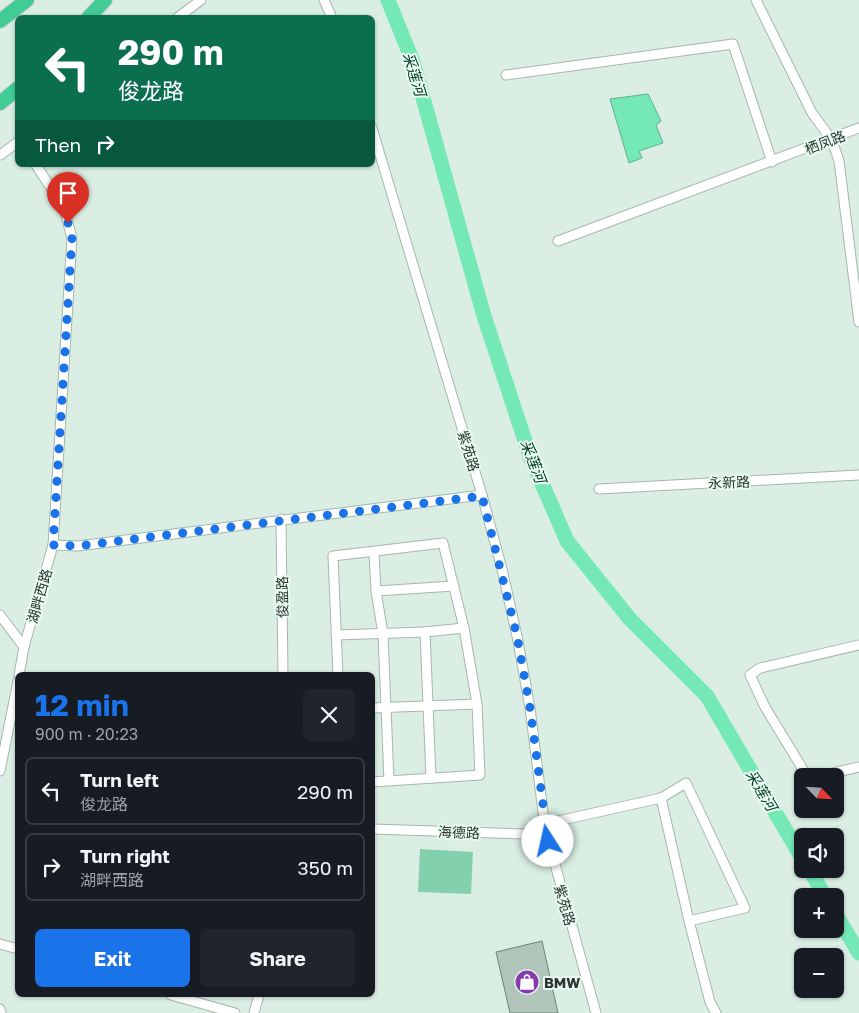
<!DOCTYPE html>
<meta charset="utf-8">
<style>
body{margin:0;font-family:"Golos Text","Noto Sans SC",sans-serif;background:#20242c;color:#f1f3f6;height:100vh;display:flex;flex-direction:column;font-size:19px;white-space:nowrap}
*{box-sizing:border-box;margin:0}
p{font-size:16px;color:#9ea1a6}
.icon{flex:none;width:28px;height:28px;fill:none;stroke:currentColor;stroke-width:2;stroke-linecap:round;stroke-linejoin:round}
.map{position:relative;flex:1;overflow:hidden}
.details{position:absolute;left:15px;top:672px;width:360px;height:325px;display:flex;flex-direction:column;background:#171b24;border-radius:8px;box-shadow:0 1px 4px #0004}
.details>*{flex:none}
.banner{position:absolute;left:15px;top:15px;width:360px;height:152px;border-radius:8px;box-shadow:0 1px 4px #0004;background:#0b6e4f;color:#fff;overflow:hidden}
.needle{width:32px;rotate:115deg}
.controls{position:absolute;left:794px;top:768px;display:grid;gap:10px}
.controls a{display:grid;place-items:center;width:50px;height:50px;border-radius:8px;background:#171b24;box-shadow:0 1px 4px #0004;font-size:25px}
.pin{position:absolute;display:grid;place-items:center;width:42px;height:42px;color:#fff;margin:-51px -21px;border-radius:50% 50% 50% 0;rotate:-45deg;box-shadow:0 0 5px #0007}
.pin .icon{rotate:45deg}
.me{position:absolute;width:55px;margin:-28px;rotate:350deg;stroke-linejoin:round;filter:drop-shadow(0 0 4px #0008)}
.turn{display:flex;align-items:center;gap:18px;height:105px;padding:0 20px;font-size:22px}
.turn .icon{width:65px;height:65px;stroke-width:2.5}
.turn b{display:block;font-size:35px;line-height:42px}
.then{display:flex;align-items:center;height:48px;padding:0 20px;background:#0003;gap:10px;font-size:19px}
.round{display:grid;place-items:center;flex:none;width:52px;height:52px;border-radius:8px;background:#20242c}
.summary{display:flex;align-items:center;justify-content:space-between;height:85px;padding:0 20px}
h1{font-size:30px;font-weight:700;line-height:38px;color:#1a73e8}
.button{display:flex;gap:10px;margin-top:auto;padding:10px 20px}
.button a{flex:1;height:58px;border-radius:8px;background:#1a73e8;color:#fff;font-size:20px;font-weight:700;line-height:58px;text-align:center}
.button a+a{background:#20242c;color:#f1f3f6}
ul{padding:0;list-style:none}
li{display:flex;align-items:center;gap:15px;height:68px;margin:0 10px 8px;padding:0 10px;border:2px solid #363941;border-radius:8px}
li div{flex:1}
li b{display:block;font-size:19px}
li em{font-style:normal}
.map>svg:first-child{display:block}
.green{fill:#83d1ac}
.water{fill:#74e8b5;stroke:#5fb28d}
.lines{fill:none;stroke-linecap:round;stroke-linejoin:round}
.river{stroke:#74e8b5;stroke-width:15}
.building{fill:#b2c5bb;stroke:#708278}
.minor-casing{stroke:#a5b7ad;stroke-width:11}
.highway-casing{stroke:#cdcece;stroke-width:16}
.minor{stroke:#fff;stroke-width:9}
.highway{stroke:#41cc95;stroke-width:14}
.route{stroke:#1a73e8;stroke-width:9;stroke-dasharray:0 16.2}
.labels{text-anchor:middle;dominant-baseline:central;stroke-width:4;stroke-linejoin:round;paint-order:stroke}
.street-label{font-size:14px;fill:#2d3431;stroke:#e8fbf1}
.poi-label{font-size:14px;font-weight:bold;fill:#2d3431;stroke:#e8fbf1;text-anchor:start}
.water-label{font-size:15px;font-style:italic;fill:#033926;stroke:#e8fbf1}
</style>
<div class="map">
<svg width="859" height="1013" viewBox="0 0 859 1013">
<rect width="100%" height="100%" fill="#daeee4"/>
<!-- green -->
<path class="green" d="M420,849L473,852L471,894L418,892Z"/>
<!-- water -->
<path class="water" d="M648,94L661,121L656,125L663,143L639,151L642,158L629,163L610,99Z"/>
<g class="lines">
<!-- river -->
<g class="river">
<path d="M388,0L413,62L484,316L530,456L567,541L629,618L707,696L802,858"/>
<path d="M809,869L825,896"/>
<path d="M835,913L859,953"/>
</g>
</g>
<!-- building -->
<path class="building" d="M542,941L558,1013H510L496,952Z"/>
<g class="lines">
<defs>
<g id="minor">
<path d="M324,0L332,18"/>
<path d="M756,0L812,113L832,140L839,161L859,322"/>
<path d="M177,18L201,0"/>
<path d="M506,75L733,44L772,162"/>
<path d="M372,128L482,495L502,569L517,636L530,708L545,828L596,1013"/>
<path d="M0,155L18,142"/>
<path d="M558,241L859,128"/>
<path d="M599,489L859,475"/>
<path d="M281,519L283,675"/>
<path d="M53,545L78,546L482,495"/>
<path d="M374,552L376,591"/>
<path d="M0,615L24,647"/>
<path d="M336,635L425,632"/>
<path d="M19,675L24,647L53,545L72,238L64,208L36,165"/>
<path d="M338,675L333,556L443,543L464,628L477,704L480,775L372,782"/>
<path d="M372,708L477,704"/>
<path d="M0,771L18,681"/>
<path d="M807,776L765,707L750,675L760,668L859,645"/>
<path d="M820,776L859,767"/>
<path d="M431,778L425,632L464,628"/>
<path d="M389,781L383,634L376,591L454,586"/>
<path d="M372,829L523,834L539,832L558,821L661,798"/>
<path d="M689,921L745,908L686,783L661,798L689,921L710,1002L716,1013"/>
<path d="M0,944L18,949"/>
<path d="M171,995L235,1013"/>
<path d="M0,1009L1,1013"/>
<path d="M254,1013L259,995"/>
</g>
<g id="highway">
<path d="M88,18L105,0"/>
<path d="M0,21L27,0"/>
<path d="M0,103L18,88"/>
</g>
</defs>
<!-- minor casing -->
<use href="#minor" class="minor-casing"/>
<!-- highway casing -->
<use href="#highway" class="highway-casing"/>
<!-- minor -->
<use href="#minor" class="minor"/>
<!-- highway -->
<use href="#highway" class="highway"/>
</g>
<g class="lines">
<!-- route -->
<path class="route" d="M68,223L72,238L53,545L78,546L482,496L517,636L530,708L548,841"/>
</g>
<!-- icons -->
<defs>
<symbol id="shop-disc" viewBox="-11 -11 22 22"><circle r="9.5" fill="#873aab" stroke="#e8fbf1"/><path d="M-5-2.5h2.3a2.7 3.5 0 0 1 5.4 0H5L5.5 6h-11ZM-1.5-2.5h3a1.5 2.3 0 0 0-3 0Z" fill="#fff"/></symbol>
</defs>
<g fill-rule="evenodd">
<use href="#shop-disc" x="513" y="968" width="28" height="28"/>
</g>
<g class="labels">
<!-- street labels -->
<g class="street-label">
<text transform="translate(825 142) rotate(-21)">栖凤路</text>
<text transform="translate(469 451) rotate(73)">紫苑路</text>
<text transform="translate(729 482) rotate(-2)">永新路</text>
<text transform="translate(39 596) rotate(-74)">湖畔西路</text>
<text transform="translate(282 597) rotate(-91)">俊盈路</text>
<text transform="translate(459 832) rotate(2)">海德路</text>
<text transform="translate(565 905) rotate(74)">紫苑路</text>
</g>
<!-- poi labels -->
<g class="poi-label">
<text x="544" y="982">BMW</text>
</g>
<!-- water labels -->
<g class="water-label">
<text transform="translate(415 74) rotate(73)">采莲河</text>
<text transform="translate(534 461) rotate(69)">采莲河</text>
<text transform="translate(762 790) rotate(59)">采莲河</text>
</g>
</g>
</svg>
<div class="controls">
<a><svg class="needle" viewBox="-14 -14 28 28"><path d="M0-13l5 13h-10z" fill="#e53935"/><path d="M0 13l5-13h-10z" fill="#9ea1a6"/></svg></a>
<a><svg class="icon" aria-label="sound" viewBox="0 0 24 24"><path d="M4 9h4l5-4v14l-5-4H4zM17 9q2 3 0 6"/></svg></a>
<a>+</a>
<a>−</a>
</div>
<div class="pin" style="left:68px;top:223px;background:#d93025"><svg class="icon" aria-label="arrive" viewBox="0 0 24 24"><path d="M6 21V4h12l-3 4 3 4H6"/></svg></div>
<svg class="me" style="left:548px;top:841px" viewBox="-20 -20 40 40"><circle r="19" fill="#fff"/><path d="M0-13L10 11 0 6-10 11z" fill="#1a73e8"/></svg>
<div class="banner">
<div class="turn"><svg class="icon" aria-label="left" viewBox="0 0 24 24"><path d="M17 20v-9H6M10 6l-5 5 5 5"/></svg><div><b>290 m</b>俊龙路</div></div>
<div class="then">Then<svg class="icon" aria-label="right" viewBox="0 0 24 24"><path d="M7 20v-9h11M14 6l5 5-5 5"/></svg></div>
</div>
<section class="details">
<div class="summary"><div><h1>12 min</h1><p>900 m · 20:23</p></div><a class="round"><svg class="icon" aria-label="close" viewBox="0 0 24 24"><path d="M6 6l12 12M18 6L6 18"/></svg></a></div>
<ul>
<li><svg class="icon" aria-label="left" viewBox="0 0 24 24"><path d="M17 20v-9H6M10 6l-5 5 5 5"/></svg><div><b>Turn left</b><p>俊龙路</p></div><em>290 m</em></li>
<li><svg class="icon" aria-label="right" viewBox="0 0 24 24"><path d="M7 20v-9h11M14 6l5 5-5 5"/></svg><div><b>Turn right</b><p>湖畔西路</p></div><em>350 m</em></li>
</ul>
<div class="button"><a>Exit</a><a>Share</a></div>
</section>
</div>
